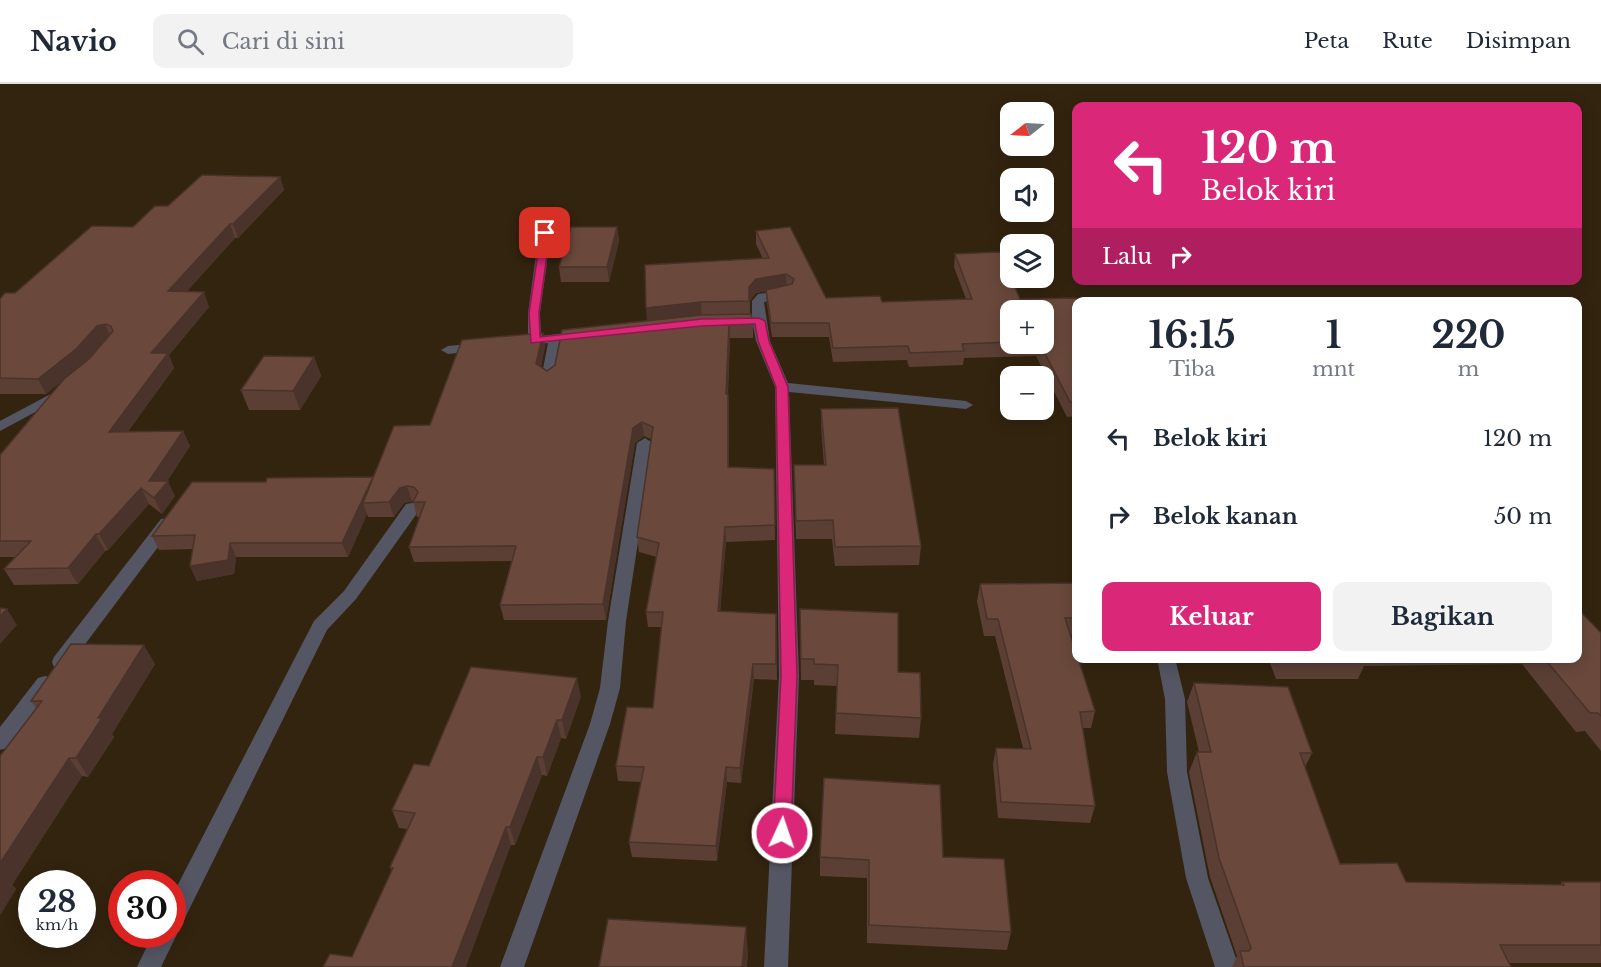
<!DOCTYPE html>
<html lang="id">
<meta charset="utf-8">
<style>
body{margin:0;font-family:"Libre Baskerville",serif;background:#f2f2f3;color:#1f2937;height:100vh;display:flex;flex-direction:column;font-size:22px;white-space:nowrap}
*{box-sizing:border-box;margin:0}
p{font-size:20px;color:#747a83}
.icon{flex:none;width:33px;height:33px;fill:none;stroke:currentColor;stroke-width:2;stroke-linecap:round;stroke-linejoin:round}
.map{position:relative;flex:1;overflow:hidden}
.panel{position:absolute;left:1072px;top:213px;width:510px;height:366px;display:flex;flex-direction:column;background:#fff;border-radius:12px;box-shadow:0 3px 15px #0003}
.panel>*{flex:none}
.top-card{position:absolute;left:1072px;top:18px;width:510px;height:183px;border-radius:12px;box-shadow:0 3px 15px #0003;background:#db2777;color:#fff;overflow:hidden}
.needle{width:39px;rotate:252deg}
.buttons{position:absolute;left:1000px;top:18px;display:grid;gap:12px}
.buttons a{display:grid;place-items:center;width:54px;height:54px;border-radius:12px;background:#fff;box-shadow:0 3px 15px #0003;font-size:30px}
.speed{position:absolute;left:18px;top:786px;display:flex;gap:12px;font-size:30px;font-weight:700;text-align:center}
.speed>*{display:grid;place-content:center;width:78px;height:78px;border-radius:50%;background:#fff;box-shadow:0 3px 15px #0003;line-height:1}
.speed small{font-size:15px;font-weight:400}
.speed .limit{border:9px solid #d22;background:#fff;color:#111}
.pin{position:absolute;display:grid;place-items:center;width:51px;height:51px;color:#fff;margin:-26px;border-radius:12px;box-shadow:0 3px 9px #0006}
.me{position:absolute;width:66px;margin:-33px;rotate:3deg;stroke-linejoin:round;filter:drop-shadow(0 0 4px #0008)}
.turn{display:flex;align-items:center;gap:21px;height:126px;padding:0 30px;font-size:27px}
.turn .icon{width:78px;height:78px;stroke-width:2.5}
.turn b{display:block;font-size:42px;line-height:51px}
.then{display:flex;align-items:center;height:57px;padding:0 30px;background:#0003;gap:12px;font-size:22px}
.eta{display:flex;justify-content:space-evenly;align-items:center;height:102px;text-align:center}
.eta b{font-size:36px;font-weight:700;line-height:42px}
.primary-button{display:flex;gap:12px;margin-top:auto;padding:12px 30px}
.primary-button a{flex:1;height:69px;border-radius:12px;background:#db2777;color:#fff;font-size:24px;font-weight:700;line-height:69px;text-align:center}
.primary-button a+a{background:#f2f2f3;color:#1f2937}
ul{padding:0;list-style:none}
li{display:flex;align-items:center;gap:18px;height:78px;padding:0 30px}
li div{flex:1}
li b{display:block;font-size:22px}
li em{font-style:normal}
header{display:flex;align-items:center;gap:36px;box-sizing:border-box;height:84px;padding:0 30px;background:#fff;border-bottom:2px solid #e0e1e3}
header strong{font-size:28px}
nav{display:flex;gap:33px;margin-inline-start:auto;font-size:21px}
.search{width:420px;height:54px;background:#f2f2f3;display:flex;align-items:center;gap:15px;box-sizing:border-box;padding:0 21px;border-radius:12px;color:#747a83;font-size:22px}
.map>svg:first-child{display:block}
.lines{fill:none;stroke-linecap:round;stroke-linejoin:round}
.minor{fill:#545664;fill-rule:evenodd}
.wall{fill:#5b3f34;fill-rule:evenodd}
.shaded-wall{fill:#4a332a}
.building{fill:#6a493c;stroke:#4a332a;stroke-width:1.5}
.route{fill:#db2777;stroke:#8e194d;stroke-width:1.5}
</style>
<header>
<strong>Navio</strong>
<div class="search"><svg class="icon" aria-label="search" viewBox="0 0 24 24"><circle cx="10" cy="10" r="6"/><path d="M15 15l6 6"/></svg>Cari di sini</div>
<nav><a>Peta</a><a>Rute</a><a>Disimpan</a></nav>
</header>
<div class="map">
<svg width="1601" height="883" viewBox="0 0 1601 883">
<rect width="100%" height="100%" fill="#33240f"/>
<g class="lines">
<!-- minor -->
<g class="minor">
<path d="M545,146L551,149L540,229L541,252L582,247L589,251L582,255L562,258L555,295L548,299L541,295L548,259L535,261L528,257V229L539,149Z"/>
<path d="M786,206L790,207L792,210L790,213L764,218L770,257L788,299L966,317L973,321L966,325L789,308L799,592L788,883H764L779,592L775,303L756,257L753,241H730L723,237L730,233H752V217L758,210Z"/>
<path d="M480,259L485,260L487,263L485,266L448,270L441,266L448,262Z"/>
<path d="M62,304L67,305L69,308L67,311L0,347V337Z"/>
<path d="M645,354L653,359L626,537L620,604L610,640L524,883H500L590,640L600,604L608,537L637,359Z"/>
<path d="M412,419L418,420L420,424L418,428L356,515L327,546L180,844L175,846L177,850L161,883H137L153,850H172V812L314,537L344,507L406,420Z"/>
<path d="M167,434L173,435L175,439L173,443L68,583L61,585L54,583L52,578L54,573L161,435Z"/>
<path d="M1157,574H1175L1185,615L1187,688L1208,794L1239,883H1215L1186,794L1167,688L1165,615Z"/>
<path d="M45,592L52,594L55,599L52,604L7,664L0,666V643L38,594Z"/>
</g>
</g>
<!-- wall -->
<g class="wall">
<path d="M280,93L284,106L238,154H235L186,208L209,223L169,271L174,284L128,347H183L190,362L167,397L175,412L162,430L149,420L108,466L105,467L78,500L14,501L4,485L15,473H0V371L63,296L46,310H0V215L15,209L133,143L168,122ZM106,256L87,277L104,257Z"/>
<path d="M617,143L619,157L609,198H561L559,183Z"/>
<path d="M756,147L826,214L882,218L966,215L954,183L955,170L1020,215L1077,218V332L1067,333L1036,272L964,274L963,281L909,283L907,276L833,278L829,253H772L767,220L766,207L756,209L750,217V230L753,240V254H730L728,310L729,324V383L774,385L775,456L726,458L720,527L776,530L777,596L754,595L741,699L727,698L717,777L632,773L629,758L641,698L618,697L616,682L653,624L662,543H648L646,528L657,473L639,468L637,453L651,355L644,352L635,359L606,536H504L500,521L512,477L414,478L409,463L420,433H417L413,417L404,419L394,433H368L367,430L348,473H236L234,490L197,497L190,482L193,465L159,466L152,452L266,398L373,393L430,341L543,249L545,262L541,283L547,287L647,237L763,175L756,160ZM1011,226L1044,260H1011Z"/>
<path d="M314,273L321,292L300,326H249L241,306Z"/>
<path d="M821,325L921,462L919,481L835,482L832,455H796L794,381H824L821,342Z"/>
<path d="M1077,499V551H1070L1095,627L1091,644H1083L1095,722L1090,739L998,734L993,680L996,664H1023L995,552H984L977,517L980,500Z"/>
<path d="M800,525L898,588L921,634L919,654L835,650L837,602L814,601V596H801Z"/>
<path d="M1601,549V667L1585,647L1576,648L1522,580L1364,582L1358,595H1276L1268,574H1578Z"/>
<path d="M155,580L112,650L114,653L88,693L82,692L12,801L16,805L0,831V672L36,624L31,617Z"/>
<path d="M1194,599L1312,669L1305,683L1340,780L1406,798L1560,801L1562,798H1601V879H1509L1511,883H1232L1237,872L1210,793L1189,688L1197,668H1199L1187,618Z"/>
<path d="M581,612L566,655L561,654L547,692L542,691L515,761H511L352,873L392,787L390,783L407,745L399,744L392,726L429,682Z"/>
<path d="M820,773H943L1011,848L1007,866L867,859V794L820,792Z"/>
</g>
<!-- shaded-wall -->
<g class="shaded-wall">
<path d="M280,93L284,106L238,154L233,140Z"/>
<path d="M230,140L235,154L174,222L168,207Z"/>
<path d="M617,143L619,157L609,198L607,183Z"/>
<path d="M786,190L787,204L756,209L750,217V231L749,203L756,195Z"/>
<path d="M204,208L209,223L169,271L174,284L117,363L109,348L151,269Z"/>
<path d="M701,218L702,232L647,238L646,224Z"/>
<path d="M105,240L111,255L104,257L83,280L46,310L38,295L97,242Z"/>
<path d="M729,240L730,254L727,324L726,310Z"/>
<path d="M543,249L545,262L539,295L536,280Z"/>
<path d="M314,273L321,292L300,326L293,307Z"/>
<path d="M728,310L729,324L728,398Z"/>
<path d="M642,338L644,352L635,359L606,536L603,520L633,344Z"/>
<path d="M183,347L190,362L164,402L168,397L175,412L162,430L154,414L149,397Z"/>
<path d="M373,393L363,419L367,430L348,473L342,459Z"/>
<path d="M407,402L412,417L404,419L394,433L389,418L400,404Z"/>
<path d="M141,404L149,420L108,466L99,450Z"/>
<path d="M725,443L726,458L719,542L718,527Z"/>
<path d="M96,450L105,467L78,500L68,484Z"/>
<path d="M230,459L236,473L234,490L197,497L190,482Z"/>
<path d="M7,525L17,541L0,560V532Z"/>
<path d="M144,561L155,580L112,650L114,653L88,693L76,674L98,634Z"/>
<path d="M753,580L754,595L741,699L740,684Z"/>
<path d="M577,594L581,612L566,655L562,636Z"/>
<path d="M557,636L561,654L547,692L543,673Z"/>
<path d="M537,673L542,691L515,761L510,743Z"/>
<path d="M69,674L82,692L12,801L16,805L0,831V779Z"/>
<path d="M726,683L727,698L717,777L716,762Z"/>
<path d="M506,743L511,761L466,883H452Z"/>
<path d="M746,843L748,871L747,883H742Z"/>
</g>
<!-- building -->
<g class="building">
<path d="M202,91L280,93L233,140H230L168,207L204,208L151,269H168L109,348L183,347L149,397H168L154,414L141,404L99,450H96L68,484L4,485L31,457H0V371L64,295L89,275L113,247L111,242L105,240L97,242L76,265L38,295L0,294V215L5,209H15L92,142L133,143L155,122H168Z"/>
<path d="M571,143H617L607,183H559Z"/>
<path d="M790,143L826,214L880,212L882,218L972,215L955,170L1000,168L1020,215L1076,214L1078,218H1077V318H1070L1040,260H1044V226H1011V258L962,260L964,267L910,269L908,262L833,264L829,239H771L766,206L792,200L794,195L786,190L756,195L749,203V217L701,218L646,224L645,181L769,174L756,147Z"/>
<path d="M751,230L753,240H729L726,310H728V383L774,385L775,441L725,443L718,527L776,530V580H753L740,684L726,683L716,762L629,758L644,683L616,682L627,623L653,624L663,528H646L659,459L637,453L653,343L642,338L633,344L603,520L500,521L516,462L409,463L425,418H413L418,408L414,403L407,402L400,404L389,418L363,419L394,342L430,341L462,256L543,249L536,280L547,287L555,281L562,246L701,231Z"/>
<path d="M264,272L314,273L293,307L241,306Z"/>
<path d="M898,324L921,462L835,463L833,436L796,437L794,381H826L821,325Z"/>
<path d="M373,393L342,459H230L228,476L190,482L195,451L152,452L192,398H266L267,394Z"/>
<path d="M1077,499V534H1065L1077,571V574H1078L1095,627L1080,628L1095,722L1001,718L996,664L1031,665L998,535H987L980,500Z"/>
<path d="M0,524L7,525L0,532Z"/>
<path d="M800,525L898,529V588L920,589L921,634L836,629L838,581L814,580V575H801Z"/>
<path d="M1578,525L1601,549V632L1598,629H1590L1544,574H1578Z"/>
<path d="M71,560L144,561L98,634H102L76,674H69L0,779V672L42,617H31Z"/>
<path d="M1283,574H1366L1367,576L1284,577Z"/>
<path d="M471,583L577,594L562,636H557L543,673H537L510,743H506L452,883H323L330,870L352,873L393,784L390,783L415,729L392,726L414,680L429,682Z"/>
<path d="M1194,599L1288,603L1312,669H1300L1340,780L1397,779L1406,798L1564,801L1562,798H1601V861H1500L1511,883H1244L1240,867H1249L1251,864L1219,774L1197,668H1211Z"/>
<path d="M824,694L940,701L943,773L1004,775L1011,848L869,841V776L820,773Z"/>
<path d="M608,835L746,843L742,883H599Z"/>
</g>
<!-- route -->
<path class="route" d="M545,146L550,149L539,229L540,253L702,235L759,234L765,237L769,257L788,303L797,592L791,749L788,754L782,757L776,754L773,749L781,592L776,303L758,257L755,240L702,242L531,259L529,229L541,149Z"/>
</svg>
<div class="buttons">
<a><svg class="needle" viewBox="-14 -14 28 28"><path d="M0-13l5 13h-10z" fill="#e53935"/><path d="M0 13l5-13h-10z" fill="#747a83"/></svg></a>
<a><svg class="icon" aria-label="sound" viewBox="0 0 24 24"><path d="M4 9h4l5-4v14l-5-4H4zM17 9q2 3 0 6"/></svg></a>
<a><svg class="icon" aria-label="layers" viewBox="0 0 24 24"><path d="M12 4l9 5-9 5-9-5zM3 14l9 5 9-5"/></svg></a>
<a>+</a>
<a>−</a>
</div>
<div class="speed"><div>28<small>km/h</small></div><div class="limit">30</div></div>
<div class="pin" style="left:545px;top:149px;background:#d93025"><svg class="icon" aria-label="arrive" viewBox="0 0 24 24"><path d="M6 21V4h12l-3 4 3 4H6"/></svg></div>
<svg class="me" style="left:782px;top:749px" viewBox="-20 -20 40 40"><circle r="17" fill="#db2777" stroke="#fff" stroke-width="3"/><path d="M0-11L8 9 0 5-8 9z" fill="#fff"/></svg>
<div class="top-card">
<div class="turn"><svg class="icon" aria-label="left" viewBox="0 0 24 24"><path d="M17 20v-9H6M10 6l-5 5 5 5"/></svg><div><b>120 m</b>Belok kiri</div></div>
<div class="then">Lalu<svg class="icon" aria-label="right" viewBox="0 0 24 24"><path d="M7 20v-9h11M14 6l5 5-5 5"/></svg></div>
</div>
<section class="panel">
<div class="eta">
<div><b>16:15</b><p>Tiba</p></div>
<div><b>1</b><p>mnt</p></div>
<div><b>220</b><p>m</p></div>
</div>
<ul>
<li><svg class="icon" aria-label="left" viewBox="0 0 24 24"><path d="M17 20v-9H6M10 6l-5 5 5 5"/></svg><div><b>Belok kiri</b></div><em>120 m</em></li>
<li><svg class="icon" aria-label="right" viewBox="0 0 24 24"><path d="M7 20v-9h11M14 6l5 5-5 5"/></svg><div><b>Belok kanan</b></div><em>50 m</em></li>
</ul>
<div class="primary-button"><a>Keluar</a><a>Bagikan</a></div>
</section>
</div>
